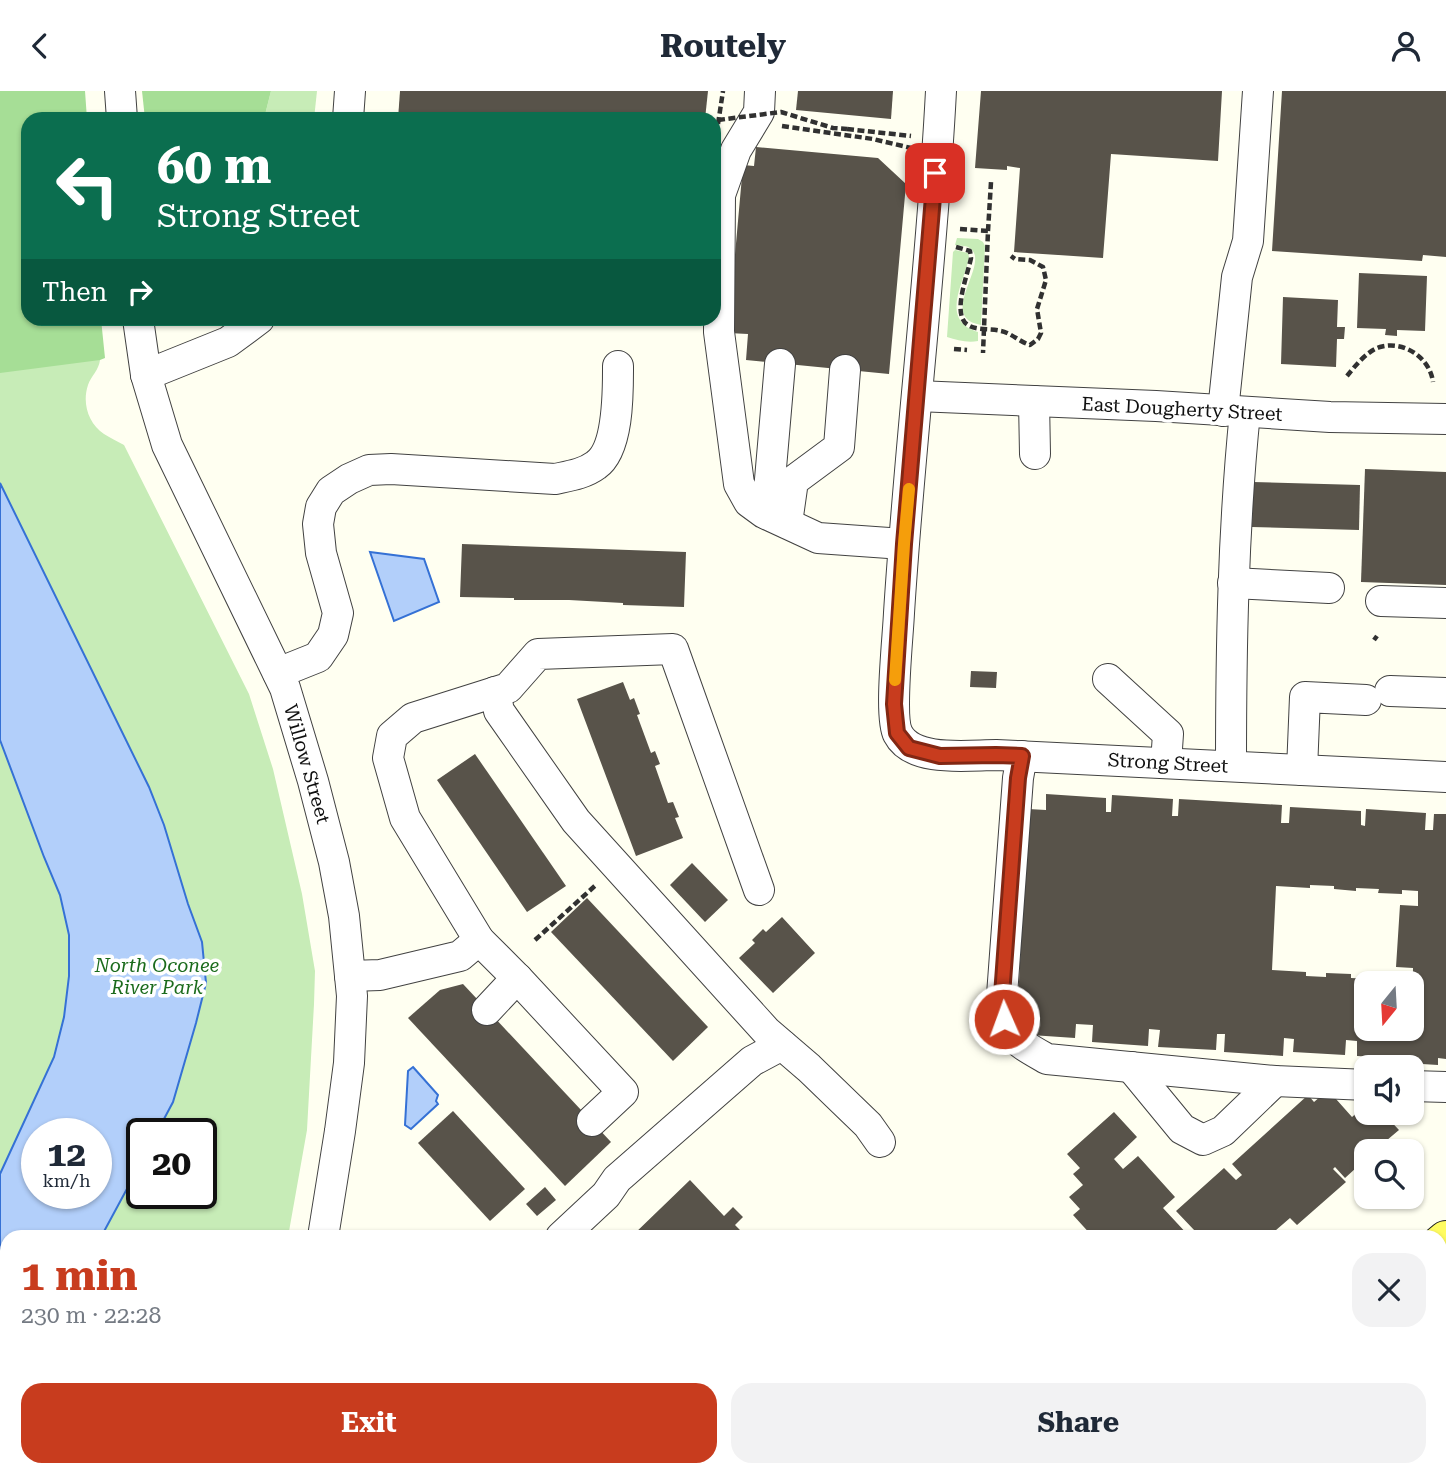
<!DOCTYPE html>
<meta charset="utf-8">
<style>
body{margin:0;font-family:"Roboto Serif",serif;background:#f2f2f3;color:#1f2937;height:100vh;display:flex;flex-direction:column;font-size:26px;white-space:nowrap}
*{box-sizing:border-box;margin:0}
p{font-size:23px;color:#747a83}
.icon{flex:none;width:38px;height:38px;fill:none;stroke:currentColor;stroke-width:2;stroke-linecap:round;stroke-linejoin:round}
.map{position:relative;flex:1;overflow:hidden}
.sheet{position:absolute;left:0px;top:1139px;width:1447px;height:247px;display:flex;flex-direction:column;background:#fff;border-radius:21px 21px 0 0;box-shadow:0 2px 5px #0004}
.sheet>*{flex:none}
.top-card{position:absolute;left:21px;top:21px;width:700px;height:214px;border-radius:21px;box-shadow:0 2px 5px #0004;background:#0b6e4f;color:#fff;overflow:hidden}
.needle{width:46px;rotate:198deg}
.tools{position:absolute;left:1354px;top:880px;display:grid;gap:14px}
.tools a{display:grid;place-items:center;width:70px;height:70px;border-radius:14px;background:#fff;box-shadow:0 2px 5px #0004;font-size:35px}
.speed{position:absolute;left:21px;top:1027px;display:flex;gap:14px;font-size:35px;font-weight:700;text-align:center}
.speed>*{display:grid;place-content:center;width:91px;height:91px;border-radius:50%;background:#fff;box-shadow:0 2px 5px #0004;line-height:1}
.speed small{font-size:18px;font-weight:400}
.speed .limit{border:4px solid #111;border-radius:10px;background:#fff;color:#111}
.pin{position:absolute;display:grid;place-items:center;width:60px;height:60px;color:#fff;margin:-30px;border-radius:14px;box-shadow:0 4px 10px #0006}
.me{position:absolute;width:77px;margin:-38px;rotate:358deg;stroke-linejoin:round;filter:drop-shadow(0 0 5px #0008)}
.turn{display:flex;align-items:center;gap:24px;height:147px;padding:0 21px;font-size:32px}
.turn .icon{width:91px;height:91px;stroke-width:2.5}
.turn b{display:block;font-size:49px;line-height:60px}
.then{display:flex;align-items:center;height:66px;padding:0 21px;background:#0003;gap:14px;font-size:26px}
.round{display:grid;place-items:center;flex:none;width:74px;height:74px;border-radius:21px;background:#f2f2f3}
.headline{display:flex;align-items:center;justify-content:space-between;height:119px;padding:0 21px}
h1{font-size:42px;font-weight:700;line-height:52px;color:#c83c1e}
.button{display:flex;gap:14px;margin-top:auto;padding:14px 21px}
.button a{flex:1;height:80px;border-radius:21px;background:#c83c1e;color:#fff;font-size:28px;font-weight:700;line-height:80px;text-align:center}
.button a+a{background:#f2f2f3;color:#1f2937}
header{display:flex;justify-content:space-between;align-items:center;height:91px;padding:0 21px;background:#fff;font-size:32px;font-weight:700}
.map>svg:first-child{display:block}
.green{fill:#c7ecb7;fill-rule:evenodd}
.forest{fill:#a6de96}
.water{fill:#b2cffa;stroke:#3571d5;stroke-width:2;fill-rule:evenodd}
.lines{fill:none;stroke-linecap:round;stroke-linejoin:round}
.stream{stroke:#3571d5;stroke-width:8}
.building{fill:#58534a;fill-rule:evenodd}
.minor-casing{stroke:#424242;stroke-width:32}
.major-casing{stroke:#202020;stroke-width:40}
.path{stroke:#313131;stroke-width:4.5;stroke-dasharray:7 3.5;stroke-linecap:butt}
.minor{stroke:#fff;stroke-width:30}
.major{stroke:#fffc61;stroke-width:38}
.path-bridge{stroke:#313131;stroke-width:4.5;stroke-dasharray:7 3.5;stroke-linecap:butt}
.route-casing{stroke:#822714;stroke-width:18}
.route{stroke:#c83c1e;stroke-width:12}
.slow{stroke:#f59e0b;stroke-width:12}
.labels{text-anchor:middle;dominant-baseline:central;stroke-width:7;stroke-linejoin:round;paint-order:stroke}
.street-label{font-size:19px;fill:#0f0f0f;stroke:#fff}
.park-label{font-size:19px;font-style:italic;fill:#1b6b1c;stroke:#fff}
</style>
<header><svg class="icon" aria-label="back" viewBox="0 0 24 24"><path d="M15 5l-7 7 7 7"/></svg>Routely<svg class="icon" aria-label="person" viewBox="0 0 24 24"><circle cx="12" cy="8" r="4"/><path d="M4 21q1-7 8-7t8 7"/></svg></header>
<div class="map">
<svg width="1446" height="1385" viewBox="0 0 1446 1385">
<rect width="100%" height="100%" fill="#fffff1"/>
<!-- green -->
<g class="green">
<path d="M0,0L28,28V228H98L100,269C99,279 91,285 88,294C82,312 88,332 104,343C110,347 117,350 124,354L249,603L273,678L302,803L315,880L314,913L307,1039L288,1146H7V1379H257V1385H0ZM37,1043H96V1102H37ZM142,1043H201V1102H142Z"/>
<path d="M271,0H317L314,28H264Z"/>
<path d="M957,147L978,148L983,151L985,155L981,234C936,227 990,173 971,158C967,154 960,155 955,154Z"/>
<path d="M955,159L968,162L969,166C964,193 939,229 978,241V250C967,252 957,249 947,246L953,161Z"/>
<path d="M1168,1379H1371L1369,1385H1161Z"/>
</g>
<!-- forest -->
<g class="forest">
<path d="M0,0H85L87,28H28V228H101L105,267L100,269L0,282Z"/>
<path d="M142,0H271L264,28H145Z"/>
</g>
<!-- water -->
<g class="water">
<path d="M0,392L149,696L164,734L188,813L202,851L206,892L196,932L173,1011L156,1043H142V1070L101,1146H7V1332L0,1346V1083L54,966L64,926L69,885V844L60,804L44,766L0,649ZM37,1043H96V1102H37Z"/>
<path d="M370,461L424,468L439,511L394,530Z"/>
<path d="M413,976L438,1004L436,1010L438,1013L411,1038L405,1034L408,980Z"/>
</g>
<g class="lines">
<!-- stream -->
<path class="stream" d="M700,1385L711,1379"/>
</g>
<!-- building -->
<g class="building">
<path d="M400,0H708L705,28H398Z"/>
<path d="M798,0H893L891,28L796,19Z"/>
<path d="M981,0H1222L1218,70L1111,63L1103,167L1014,161L1020,77L1007,75V79L975,77Z"/>
<path d="M1282,0H1446V166L1423,164L1422,170L1272,160Z"/>
<path d="M756,56L878,67L906,93L889,283L746,269L748,243L728,242L743,74L754,75Z"/>
<path d="M1359,182L1427,185L1425,240L1397,239V245L1385,244L1386,238L1357,237Z"/>
<path d="M1283,206L1338,209L1337,236H1345L1344,248H1337L1336,276L1281,273Z"/>
<path d="M1365,378L1446,381V494L1361,491Z"/>
<path d="M1253,391L1360,394L1359,439L1252,436Z"/>
<path d="M462,453L686,461L684,516L623,514V512L569,509H514V507L460,506Z"/>
<path d="M971,580L997,581L996,597L970,596Z"/>
<path d="M623,591L630,609L634,607L640,623L637,624L651,662L655,660L660,673L655,675L668,712L673,711L679,726L675,727L683,747L636,765L577,608Z"/>
<path d="M475,663L566,795L527,821L437,689Z"/>
<path d="M1046,703L1106,707V721H1111L1112,704L1173,708L1172,725H1178L1179,708L1282,714L1281,732H1289L1290,716L1361,720V734L1365,735L1366,718L1426,722L1425,739H1433L1434,723H1446V968L1438,967V974L1374,970L1375,966L1357,965V950L1346,949L1345,964L1293,961L1294,948L1284,947L1283,965L1224,961L1225,943H1217L1216,959L1158,956L1160,939L1149,938L1148,955L1092,951L1093,934L1076,933L1075,947L1031,944V930L1017,929L1028,718L1046,719ZM1310,794L1334,795V798L1356,800V797L1379,798L1378,802L1402,803V799L1418,800V815L1400,814L1396,876L1413,877L1412,938H1367V892H1396V886L1373,884L1372,888L1351,887V883L1326,882V886L1306,885V881L1272,879L1276,795L1310,797Z"/>
<path d="M692,772L728,809L705,831L670,794Z"/>
<path d="M587,807L708,936L673,970L551,841Z"/>
<path d="M782,826L815,862L773,902L739,867L755,852L752,849L763,838L766,841Z"/>
<path d="M463,893L611,1051L565,1095L408,927L440,899Z"/>
<path d="M1328,999L1352,1026L1367,1013V1022H1383L1399,1039L1374,1060H1367V1067L1345,1087L1335,1076L1333,1078L1346,1091L1297,1134L1290,1127L1268,1146H1093L1073,1124L1080,1118L1069,1106L1083,1094L1073,1083L1080,1077L1067,1063L1114,1021L1137,1046L1114,1068L1123,1078L1138,1065L1175,1106L1163,1117L1189,1145L1195,1140L1176,1120L1224,1077L1236,1089L1242,1084L1232,1073L1308,1004L1314,1011Z"/>
<path d="M453,1020L525,1098L490,1130L418,1052Z"/>
<path d="M690,1089L724,1125L733,1116L743,1126L735,1134L747,1146H631Z"/>
<path d="M545,1096L556,1109L537,1125L526,1113Z"/>
<path d="M856,1379H967L966,1385H854Z"/>
</g>
<g class="lines">
<defs>
<g id="minor">
<path d="M120,0L122,28"/>
<path d="M760,0L759,21L736,59L720,104L719,241L739,393L749,411L764,422L818,447L903,453"/>
<path d="M941,0C932,174 910,348 899,522C898,546 889,626 898,643C913,672 969,664 996,664L1446,686"/>
<path d="M348,28L350,0"/>
<path d="M138,228L146,284L167,354L285,597L313,690L334,771L344,825L352,905L349,972L340,1040L323,1146"/>
<path d="M146,284L228,251L259,228"/>
<path d="M917,305L1156,315L1330,326L1446,328"/>
<path d="M1034,310L1035,363"/>
<path d="M1223,320L1237,186L1248,150L1258,0"/>
<path d="M767,423L780,273"/>
<path d="M787,432L793,390L839,356L845,279"/>
<path d="M1233,492L1329,497"/>
<path d="M1381,510L1446,512"/>
<path d="M278,582L318,566L333,544L338,522L321,462L318,433L321,416L331,400L349,388L369,379L391,378L555,388C569,385 584,383 596,374C619,358 618,300 618,275"/>
<path d="M1108,588L1168,643L1166,672"/>
<path d="M1390,600L1446,602"/>
<path d="M495,601L499,620L576,730L767,941L809,977L868,1034L880,1051"/>
<path d="M1022,665L1018,687L1002,904C1006,946 1012,948 1047,968L1275,990L1367,994"/>
<path d="M1231,675C1231,557 1233,439 1245,321"/>
<path d="M1302,679L1305,606L1366,609"/>
<path d="M350,885L380,884L460,865L479,849"/>
<path d="M487,919L517,887"/>
<path d="M1131,976L1182,1038L1203,1049L1223,1040L1275,990"/>
<path d="M1412,995L1446,996"/>
<path d="M592,1030L623,1001L517,887L479,849L405,727L388,667L392,645L413,627L508,597L538,563L673,558L759,799"/>
<path d="M561,1146L606,1104L617,1088L752,970L782,954"/>
<path d="M307,1385L313,1379"/>
<path d="M431,1385L438,1379"/>
</g>
<g id="major">
<path d="M1440,1154L1446,1149"/>
<path d="M1440,1233L1446,1216"/>
<path d="M1148,1385L1154,1379"/>
<path d="M1388,1385L1390,1379"/>
</g>
</defs>
<!-- minor casing -->
<use href="#minor" class="minor-casing"/>
<!-- major casing -->
<use href="#major" class="major-casing"/>
<!-- path -->
<g class="path">
<path d="M718,33L723,0"/>
<path d="M782,35L873,48L911,57"/>
<path d="M847,38L911,45"/>
<path d="M960,138L988,140L983,262"/>
<path d="M988,140L991,91"/>
<path d="M956,156L970,160L971,167C968,183 951,224 968,234C977,240 990,237 1001,240C1011,242 1020,251 1030,254L1038,248L1041,242L1037,218L1046,189L1043,176L1030,169L1015,168L1011,165"/>
<path d="M954,258L967,259"/>
<path d="M1347,285C1355,275 1367,260 1380,256C1404,249 1430,267 1433,291"/>
<path d="M1374,549L1377,545"/>
<path d="M535,849L597,793"/>
<path d="M269,1385L270,1379"/>
</g>
<!-- minor -->
<use href="#minor" class="minor"/>
<!-- major -->
<use href="#major" class="major"/>
<!-- path-bridge -->
<path class="path-bridge" d="M718,29L781,21L833,37L847,38"/>
</g>
<g class="lines">
<defs>
<path id="route" d="M935,82L904,453L894,613L897,642L909,657L940,665L996,664L1022,665L1018,687L1002,904L1004,928"/>
</defs>
<!-- route casing -->
<use href="#route" class="route-casing"/>
<!-- route -->
<use href="#route" class="route"/>
<!-- slow -->
<path class="slow" d="M895,589L904,453L909,398"/>
</g>
<g class="labels">
<!-- street labels -->
<g class="street-label">
<text transform="translate(1182 318) rotate(3)">East Dougherty Street</text>
<text transform="translate(1168 672) rotate(3)">Strong Street</text>
<text transform="translate(307 673) rotate(74)">Willow Street</text>
</g>
<!-- park labels -->
<g class="park-label">
<text x="157" y="874">North Oconee<tspan x="157" dy="22">River Park</tspan></text>
</g>
</g>
</svg>
<div class="tools">
<a><svg class="needle" viewBox="-14 -14 28 28"><path d="M0-13l5 13h-10z" fill="#e53935"/><path d="M0 13l5-13h-10z" fill="#747a83"/></svg></a>
<a><svg class="icon" aria-label="sound" viewBox="0 0 24 24"><path d="M4 9h4l5-4v14l-5-4H4zM17 9q2 3 0 6"/></svg></a>
<a><svg class="icon" aria-label="search" viewBox="0 0 24 24"><circle cx="10" cy="10" r="6"/><path d="M15 15l6 6"/></svg></a>
</div>
<div class="speed"><div>12<small>km/h</small></div><div class="limit">20</div></div>
<div class="pin" style="left:935px;top:82px;background:#d93025"><svg class="icon" aria-label="arrive" viewBox="0 0 24 24"><path d="M6 21V4h12l-3 4 3 4H6"/></svg></div>
<svg class="me" style="left:1004px;top:928px" viewBox="-20 -20 40 40"><circle r="17" fill="#c83c1e" stroke="#fff" stroke-width="3"/><path d="M0-11L8 9 0 5-8 9z" fill="#fff"/></svg>
<div class="top-card">
<div class="turn"><svg class="icon" aria-label="left" viewBox="0 0 24 24"><path d="M17 20v-9H6M10 6l-5 5 5 5"/></svg><div><b>60 m</b>Strong Street</div></div>
<div class="then">Then<svg class="icon" aria-label="right" viewBox="0 0 24 24"><path d="M7 20v-9h11M14 6l5 5-5 5"/></svg></div>
</div>
<section class="sheet">
<div class="headline"><div><h1>1 min</h1><p>230 m · 22:28</p></div><a class="round"><svg class="icon" aria-label="close" viewBox="0 0 24 24"><path d="M6 6l12 12M18 6L6 18"/></svg></a></div>
<div class="button"><a>Exit</a><a>Share</a></div>
</section>
</div>
